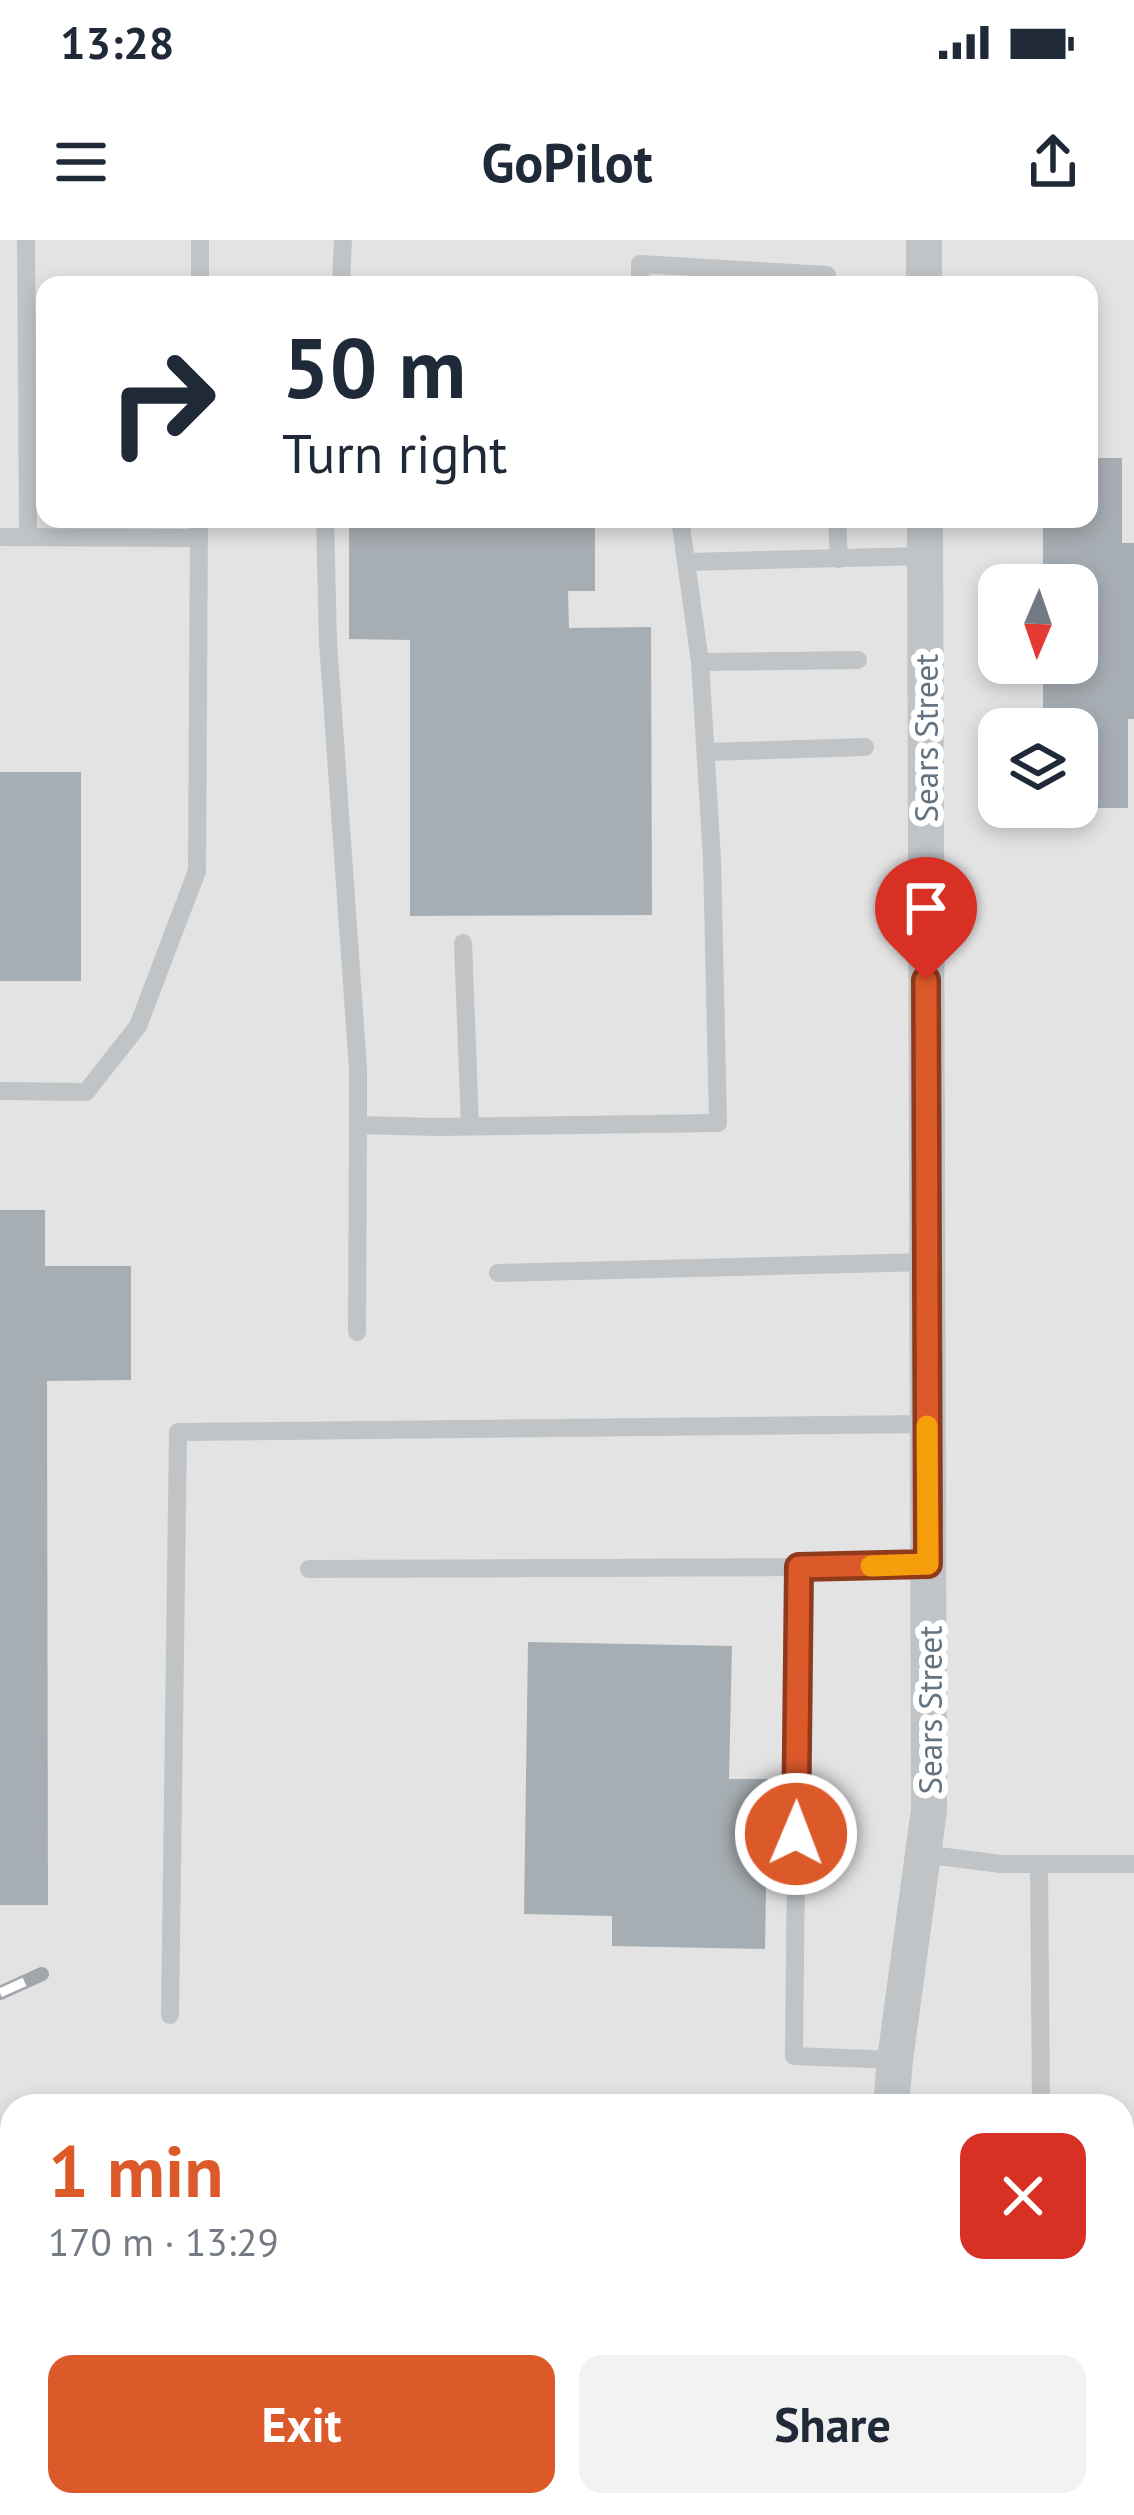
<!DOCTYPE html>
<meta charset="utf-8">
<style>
body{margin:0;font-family:"PT Sans",sans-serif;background:#f2f2f3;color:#1f2937;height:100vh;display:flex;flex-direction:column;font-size:45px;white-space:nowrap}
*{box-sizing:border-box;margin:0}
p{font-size:39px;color:#747a83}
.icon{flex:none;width:66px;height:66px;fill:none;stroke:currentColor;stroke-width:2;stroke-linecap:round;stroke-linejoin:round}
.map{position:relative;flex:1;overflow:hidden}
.side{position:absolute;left:0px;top:1854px;width:1134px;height:423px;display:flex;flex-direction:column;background:#fff;border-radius:36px 36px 0 0;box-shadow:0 6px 18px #0003}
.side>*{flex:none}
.guide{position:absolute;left:36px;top:36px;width:1062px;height:252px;border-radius:24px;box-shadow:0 6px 18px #0003;background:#fff;color:#1f2937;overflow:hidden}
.needle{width:78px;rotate:182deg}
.controls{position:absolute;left:978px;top:324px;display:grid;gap:24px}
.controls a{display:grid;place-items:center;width:120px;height:120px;border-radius:24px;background:#fff;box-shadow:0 6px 18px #0003;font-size:60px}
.pin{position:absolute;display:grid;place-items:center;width:102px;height:102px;color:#fff;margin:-123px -51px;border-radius:50% 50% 50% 0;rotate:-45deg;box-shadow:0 0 12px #0007}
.pin .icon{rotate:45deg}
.me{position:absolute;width:132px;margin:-66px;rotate:1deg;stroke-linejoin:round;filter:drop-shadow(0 0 9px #0008)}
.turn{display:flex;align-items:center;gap:42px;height:252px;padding:0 48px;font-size:54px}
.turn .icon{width:156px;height:156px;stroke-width:2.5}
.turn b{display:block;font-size:84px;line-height:102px}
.round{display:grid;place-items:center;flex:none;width:126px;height:126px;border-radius:24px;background:#f2f2f3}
.summary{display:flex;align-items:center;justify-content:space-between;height:204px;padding:0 48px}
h1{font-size:72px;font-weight:700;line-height:90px;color:#dc5929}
.primary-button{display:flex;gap:24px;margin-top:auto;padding:24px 48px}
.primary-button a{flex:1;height:138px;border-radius:24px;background:#dc5929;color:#fff;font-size:48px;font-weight:700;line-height:138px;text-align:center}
.primary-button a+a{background:#f2f2f3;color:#1f2937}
.status{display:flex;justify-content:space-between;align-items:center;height:84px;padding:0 60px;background:#fff;direction:ltr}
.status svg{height:33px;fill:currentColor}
header{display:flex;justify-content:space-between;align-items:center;height:156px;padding:0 48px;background:#fff;font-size:54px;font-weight:700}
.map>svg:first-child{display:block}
.built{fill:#e2e3e2;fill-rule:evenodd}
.building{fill:#a7aeb3}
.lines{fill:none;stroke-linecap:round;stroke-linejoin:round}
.service{stroke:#c0c4c7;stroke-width:18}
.minor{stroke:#c0c4c7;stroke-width:36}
.rail-casing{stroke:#a1a6ac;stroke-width:14}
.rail{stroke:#fff;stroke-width:9;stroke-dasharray:27;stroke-linecap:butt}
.route-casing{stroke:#8f3a1b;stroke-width:30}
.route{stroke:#dc5929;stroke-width:21}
.slow{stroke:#f59e0b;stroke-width:21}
.labels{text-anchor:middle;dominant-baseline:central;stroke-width:12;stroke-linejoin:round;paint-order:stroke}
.street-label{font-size:33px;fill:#647381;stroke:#fff}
</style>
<div class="status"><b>13:28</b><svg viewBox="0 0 49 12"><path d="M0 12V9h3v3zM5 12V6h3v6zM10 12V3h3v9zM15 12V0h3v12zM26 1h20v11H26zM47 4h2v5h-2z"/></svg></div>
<header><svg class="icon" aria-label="menu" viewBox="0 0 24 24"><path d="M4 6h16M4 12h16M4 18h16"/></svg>GoPilot<svg class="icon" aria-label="share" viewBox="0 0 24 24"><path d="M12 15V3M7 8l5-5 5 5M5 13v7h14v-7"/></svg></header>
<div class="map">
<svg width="1134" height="2275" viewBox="0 0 1134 2275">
<rect width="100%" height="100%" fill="#f4f4f1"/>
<!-- built -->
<path class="built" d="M0,0H1134V2275H0ZM45,45H1089V279H45ZM999,345H1077V423H999ZM999,489H1077V567H999ZM12,1866H1122V2265H12Z"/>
<!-- building -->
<g class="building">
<path d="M1089,218H1122V303H1134V479H1128V568H1077V489H1043V423H1077V345H1043V279H1089Z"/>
<path d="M349,279H595V351H568L569,388L651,387L652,675L410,676V400L349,399Z"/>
<rect x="0" y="532" width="81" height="209"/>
<path d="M0,970H45V1026H131V1140L47,1141L48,1665H0Z"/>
<path d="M528,1402L732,1406L729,1539H768L765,1709L612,1706V1676L524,1674Z"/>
<rect x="0" y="1915" width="12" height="175"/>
<path d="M1122,1937H1134V2275H1080V2265H1122Z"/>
<path d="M0,2157H12V2265H107V2275H0Z"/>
<rect x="421" y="2265" width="278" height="10"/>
</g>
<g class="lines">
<!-- service -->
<g class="service">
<path d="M26,0L28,297"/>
<path d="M200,45V0"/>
<path d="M341,45L343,0"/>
<path d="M640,45V24L827,35L828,45"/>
<path d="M325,279L328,402L358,829V885L437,887L718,883L712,619L700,422L680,279"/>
<path d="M837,279L839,319"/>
<path d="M0,297L198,298"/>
<path d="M687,322L925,316"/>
<path d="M700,422L858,420"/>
<path d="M706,512L865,507"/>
<path d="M463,703L470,886"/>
<path d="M0,851L86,852L138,786L197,631L199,279"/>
<path d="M498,1033L926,1022"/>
<path d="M357,1092L358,885"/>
<path d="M309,1329L799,1327"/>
<path d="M923,1614L1001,1624H1134"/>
<path d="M1039,1624L1041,1866"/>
<path d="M170,1775L178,1192L927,1184"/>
<path d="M895,1820L794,1816L799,1327L928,1325"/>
<path d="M1122,1911H1134"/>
<path d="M311,2275L312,2265"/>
<path d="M754,2275V2265"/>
</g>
<!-- minor -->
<g class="minor">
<path d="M924,0V45"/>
<path d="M891,1866L895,1820L929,1570L925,279"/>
<path d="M890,2265V2275"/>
</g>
<defs>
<path id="rail" d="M0,1753L42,1734"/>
</defs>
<!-- rail casing -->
<use href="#rail" class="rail-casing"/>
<!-- rail -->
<use href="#rail" class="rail"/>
</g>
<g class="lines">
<defs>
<path id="route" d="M796,1594L799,1327L928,1324L926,740"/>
</defs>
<!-- route casing -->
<use href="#route" class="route-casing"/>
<!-- route -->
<use href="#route" class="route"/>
<!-- slow -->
<path class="slow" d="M871,1326L928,1324L927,1186"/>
</g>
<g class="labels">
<!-- street labels -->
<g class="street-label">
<text transform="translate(925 498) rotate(-90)">Sears Street</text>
<text transform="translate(929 1470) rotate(-90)">Sears Street</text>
</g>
</g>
</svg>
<div class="controls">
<a><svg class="needle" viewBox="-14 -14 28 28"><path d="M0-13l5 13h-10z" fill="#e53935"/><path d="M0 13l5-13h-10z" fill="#747a83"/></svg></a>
<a><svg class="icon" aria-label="layers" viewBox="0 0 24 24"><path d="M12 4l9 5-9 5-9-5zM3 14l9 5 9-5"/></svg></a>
</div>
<div class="pin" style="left:926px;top:740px;background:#d93025"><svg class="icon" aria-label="arrive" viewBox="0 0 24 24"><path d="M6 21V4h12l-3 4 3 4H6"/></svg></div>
<svg class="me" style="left:796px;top:1594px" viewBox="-20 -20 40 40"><circle r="17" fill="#dc5929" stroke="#fff" stroke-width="3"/><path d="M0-11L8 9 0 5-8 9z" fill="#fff"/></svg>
<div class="guide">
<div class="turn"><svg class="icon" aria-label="right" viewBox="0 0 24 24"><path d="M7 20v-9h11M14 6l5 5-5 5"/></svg><div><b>50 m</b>Turn right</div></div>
</div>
<section class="side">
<div class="summary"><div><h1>1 min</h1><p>170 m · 13:29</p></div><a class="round" style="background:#d93025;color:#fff"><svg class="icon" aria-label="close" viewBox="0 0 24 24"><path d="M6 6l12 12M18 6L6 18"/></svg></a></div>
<div class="primary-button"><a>Exit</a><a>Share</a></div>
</section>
</div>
